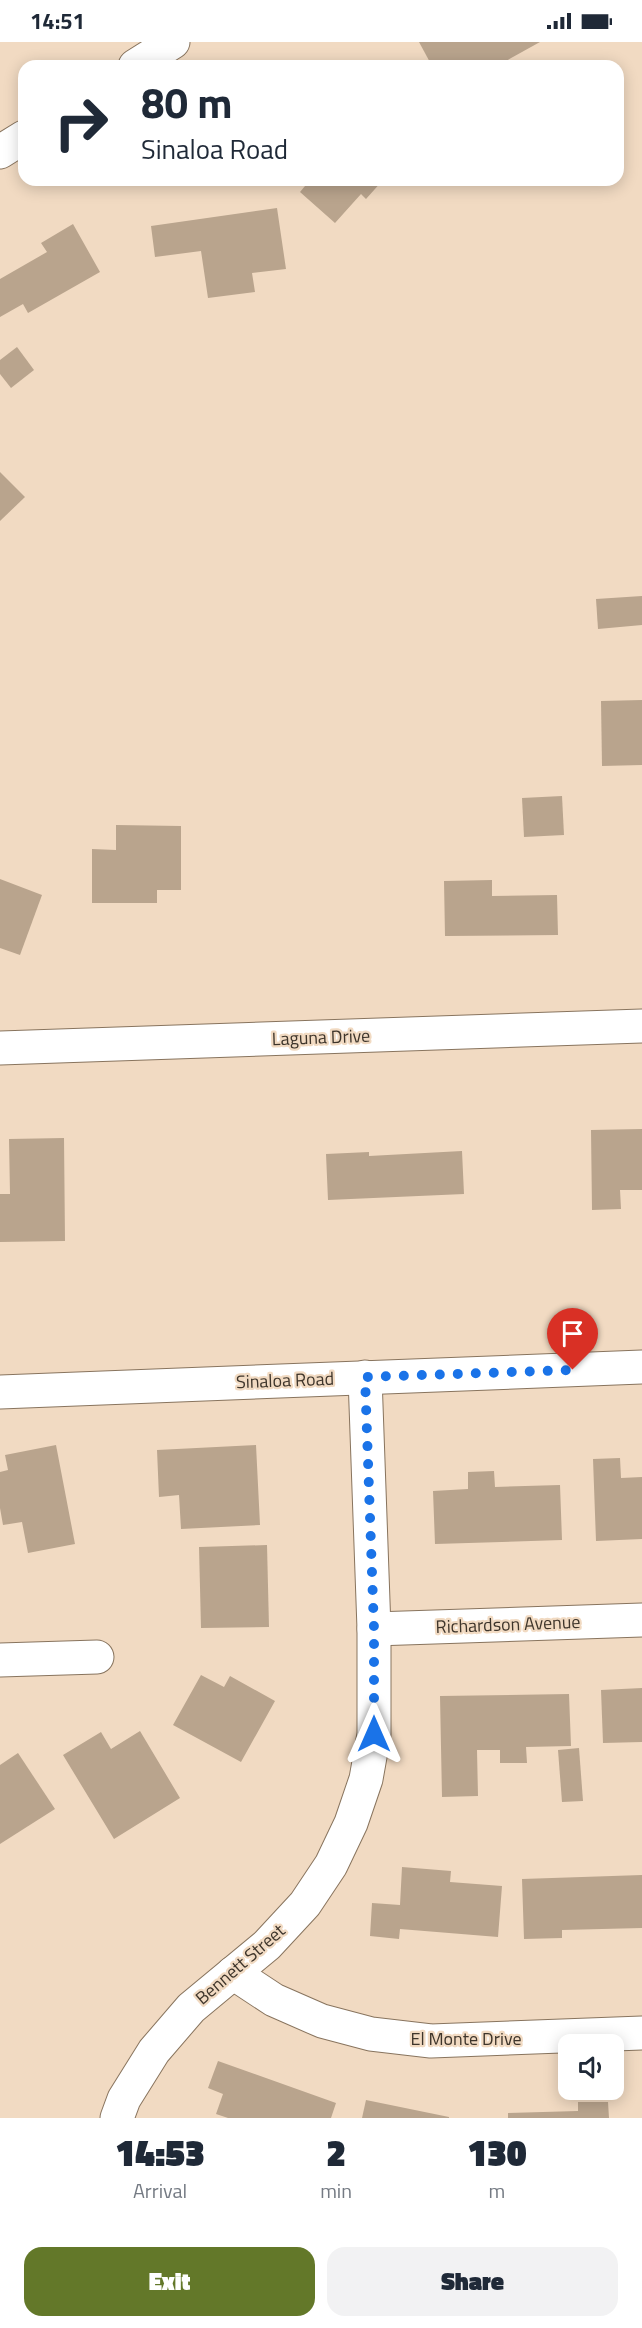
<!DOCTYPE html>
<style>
body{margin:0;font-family:"Titillium Web",sans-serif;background:#f2f2f3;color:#1f2937;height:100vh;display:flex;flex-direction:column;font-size:22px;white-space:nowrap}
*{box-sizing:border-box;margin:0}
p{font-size:20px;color:#747a83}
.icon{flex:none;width:33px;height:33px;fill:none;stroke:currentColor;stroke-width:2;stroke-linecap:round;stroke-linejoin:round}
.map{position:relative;height:2076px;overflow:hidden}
.panel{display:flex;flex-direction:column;background:#fff;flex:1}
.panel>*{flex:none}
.guide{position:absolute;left:18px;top:18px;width:606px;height:126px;border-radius:18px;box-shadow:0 3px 15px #0003;background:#fff;color:#1f2937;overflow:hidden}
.fabs{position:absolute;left:558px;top:1992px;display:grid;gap:12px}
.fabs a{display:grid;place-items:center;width:66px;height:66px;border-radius:12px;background:#fff;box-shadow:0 3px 15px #0003;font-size:30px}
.pin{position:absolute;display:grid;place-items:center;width:51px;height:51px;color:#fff;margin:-62px -26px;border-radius:50% 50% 50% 0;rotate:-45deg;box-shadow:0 0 6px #0007}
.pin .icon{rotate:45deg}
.me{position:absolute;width:66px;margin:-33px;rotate:0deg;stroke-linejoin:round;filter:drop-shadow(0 0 4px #0008)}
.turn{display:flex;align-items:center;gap:21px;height:126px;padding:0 24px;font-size:27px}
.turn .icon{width:78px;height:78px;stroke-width:2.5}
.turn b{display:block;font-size:42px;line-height:51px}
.eta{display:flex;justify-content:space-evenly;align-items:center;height:102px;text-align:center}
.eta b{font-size:36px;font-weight:800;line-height:42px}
.action{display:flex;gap:12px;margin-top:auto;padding:12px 24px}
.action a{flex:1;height:69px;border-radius:18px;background:#637829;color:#fff;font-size:24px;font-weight:800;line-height:69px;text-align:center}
.action a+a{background:#f2f2f3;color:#1f2937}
.status{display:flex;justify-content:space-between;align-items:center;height:42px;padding:0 30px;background:#fff;direction:ltr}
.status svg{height:16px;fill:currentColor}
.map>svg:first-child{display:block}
.building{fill:#b9a48d}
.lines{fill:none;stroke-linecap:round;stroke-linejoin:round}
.minor-casing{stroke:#88745e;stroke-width:35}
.minor{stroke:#fff;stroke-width:33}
.route{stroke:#1a73e8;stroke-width:10;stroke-dasharray:0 18}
.labels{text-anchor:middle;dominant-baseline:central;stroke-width:4.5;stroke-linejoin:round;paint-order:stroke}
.street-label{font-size:18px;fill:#3e352b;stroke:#f1dac2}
</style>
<div class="status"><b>14:51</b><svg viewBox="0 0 49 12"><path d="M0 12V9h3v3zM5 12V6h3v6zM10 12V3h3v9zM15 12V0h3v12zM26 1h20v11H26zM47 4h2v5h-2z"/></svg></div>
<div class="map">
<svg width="642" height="2076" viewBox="0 0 642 2076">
<rect width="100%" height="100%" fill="#f1dac2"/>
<!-- building -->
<g class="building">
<path d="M419,0H540L497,24H432Z"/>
<path d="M310,138H383L366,157L361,152L335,181L300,150Z"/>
<path d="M277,166L286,227L252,231L255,250L208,256L201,209L155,215L151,184Z"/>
<path d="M73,182L100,230L28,271L23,262L0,275V237L47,210L41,201Z"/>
<path d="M17,305L34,328L11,346L0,332V318Z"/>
<path d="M0,430L25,455L0,479Z"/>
<path d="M642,554V583L598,587L596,557Z"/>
<path d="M642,658V723L602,724L601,659Z"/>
<path d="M562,754L564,793L524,795L522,756Z"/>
<path d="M116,783L181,784V848H157V861H92V807L116,808Z"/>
<path d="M0,837L42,853L20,913L0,906Z"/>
<path d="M492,838V854L557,853L558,893L445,894L444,839Z"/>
<path d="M642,1087V1148H620L621,1167L592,1168L591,1088Z"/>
<path d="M64,1096L65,1199L0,1200V1152H10L9,1097Z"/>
<path d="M462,1109L464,1152L328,1158L326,1112L369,1110V1114Z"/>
<path d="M56,1403L75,1502L28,1511L22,1480L3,1483L0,1466V1430L8,1428L5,1413Z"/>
<path d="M256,1403L260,1483L181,1487L179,1453L159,1455L157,1408Z"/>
<path d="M620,1416L621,1436L642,1435V1497L596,1499L593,1417Z"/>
<path d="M494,1429L495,1445L560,1443L562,1498L435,1502L433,1449L468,1447V1430Z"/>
<path d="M267,1503L269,1585L201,1586L199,1505Z"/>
<path d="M201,1633L224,1645L230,1634L275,1659L241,1720L173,1683Z"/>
<path d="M642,1646V1700L603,1701L601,1648Z"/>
<path d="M569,1652L571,1704L526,1705L527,1721H500V1708H477L478,1754L442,1755L440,1654Z"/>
<path d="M140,1689L180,1756L114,1797L63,1713L101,1690L111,1707Z"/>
<path d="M579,1706L583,1759L562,1760L558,1708Z"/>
<path d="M18,1711L55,1767L0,1802V1723Z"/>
<path d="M402,1825L451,1829L450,1840L502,1844L498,1895L400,1887L399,1897L370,1894L372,1861L400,1863Z"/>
<path d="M642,1833V1886L562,1888V1896L524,1897L522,1837Z"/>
<path d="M218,2019L336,2061L331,2076H228L216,2072L223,2052L208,2046Z"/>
<path d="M366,2058L449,2075V2076H362Z"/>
<path d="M578,2060H608L609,2076H508V2071L578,2069Z"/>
</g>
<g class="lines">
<defs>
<g id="minor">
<path d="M135,24L173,0"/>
<path d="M0,110L24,95"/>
<path d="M0,1006L642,984"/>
<path d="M0,1350L642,1325"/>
<path d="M374,1587L642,1578"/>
<path d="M0,1618L97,1615"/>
<path d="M233,1931L274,1958L322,1979L371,1992L431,1999L642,1991"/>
<path d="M117,2076L124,2057L154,2009L191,1966L267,1903L305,1862L331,1823L351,1781L366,1737L374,1692V1587L365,1335"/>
</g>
</defs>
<!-- minor casing -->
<use href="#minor" class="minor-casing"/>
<!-- minor -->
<use href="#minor" class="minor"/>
</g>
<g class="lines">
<!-- route -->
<path class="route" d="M374,1692V1587L365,1335L573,1328"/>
</g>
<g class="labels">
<!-- street labels -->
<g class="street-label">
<text transform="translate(321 995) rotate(-2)">Laguna Drive</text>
<text transform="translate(285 1338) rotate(-2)">Sinaloa Road</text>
<text transform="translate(508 1582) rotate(-2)">Richardson Avenue</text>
<text transform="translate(240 1922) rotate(-41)">Bennett Street</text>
<text x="466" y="1996">El Monte Drive</text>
</g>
</g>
</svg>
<div class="fabs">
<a><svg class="icon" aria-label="sound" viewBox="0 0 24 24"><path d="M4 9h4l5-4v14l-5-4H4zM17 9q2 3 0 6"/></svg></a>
</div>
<div class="pin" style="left:573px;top:1328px;background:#d93025"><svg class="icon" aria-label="arrive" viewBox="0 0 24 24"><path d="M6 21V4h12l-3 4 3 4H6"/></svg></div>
<svg class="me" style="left:374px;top:1692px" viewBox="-20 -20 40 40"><path d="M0-17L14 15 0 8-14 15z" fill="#1a73e8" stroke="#fff" stroke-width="4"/></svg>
<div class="guide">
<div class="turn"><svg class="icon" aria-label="right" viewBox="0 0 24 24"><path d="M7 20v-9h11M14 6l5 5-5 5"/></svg><div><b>80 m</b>Sinaloa Road</div></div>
</div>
</div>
<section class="panel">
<div class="eta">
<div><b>14:53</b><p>Arrival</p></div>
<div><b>2</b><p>min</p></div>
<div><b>130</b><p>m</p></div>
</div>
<div class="action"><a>Exit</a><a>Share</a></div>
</section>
